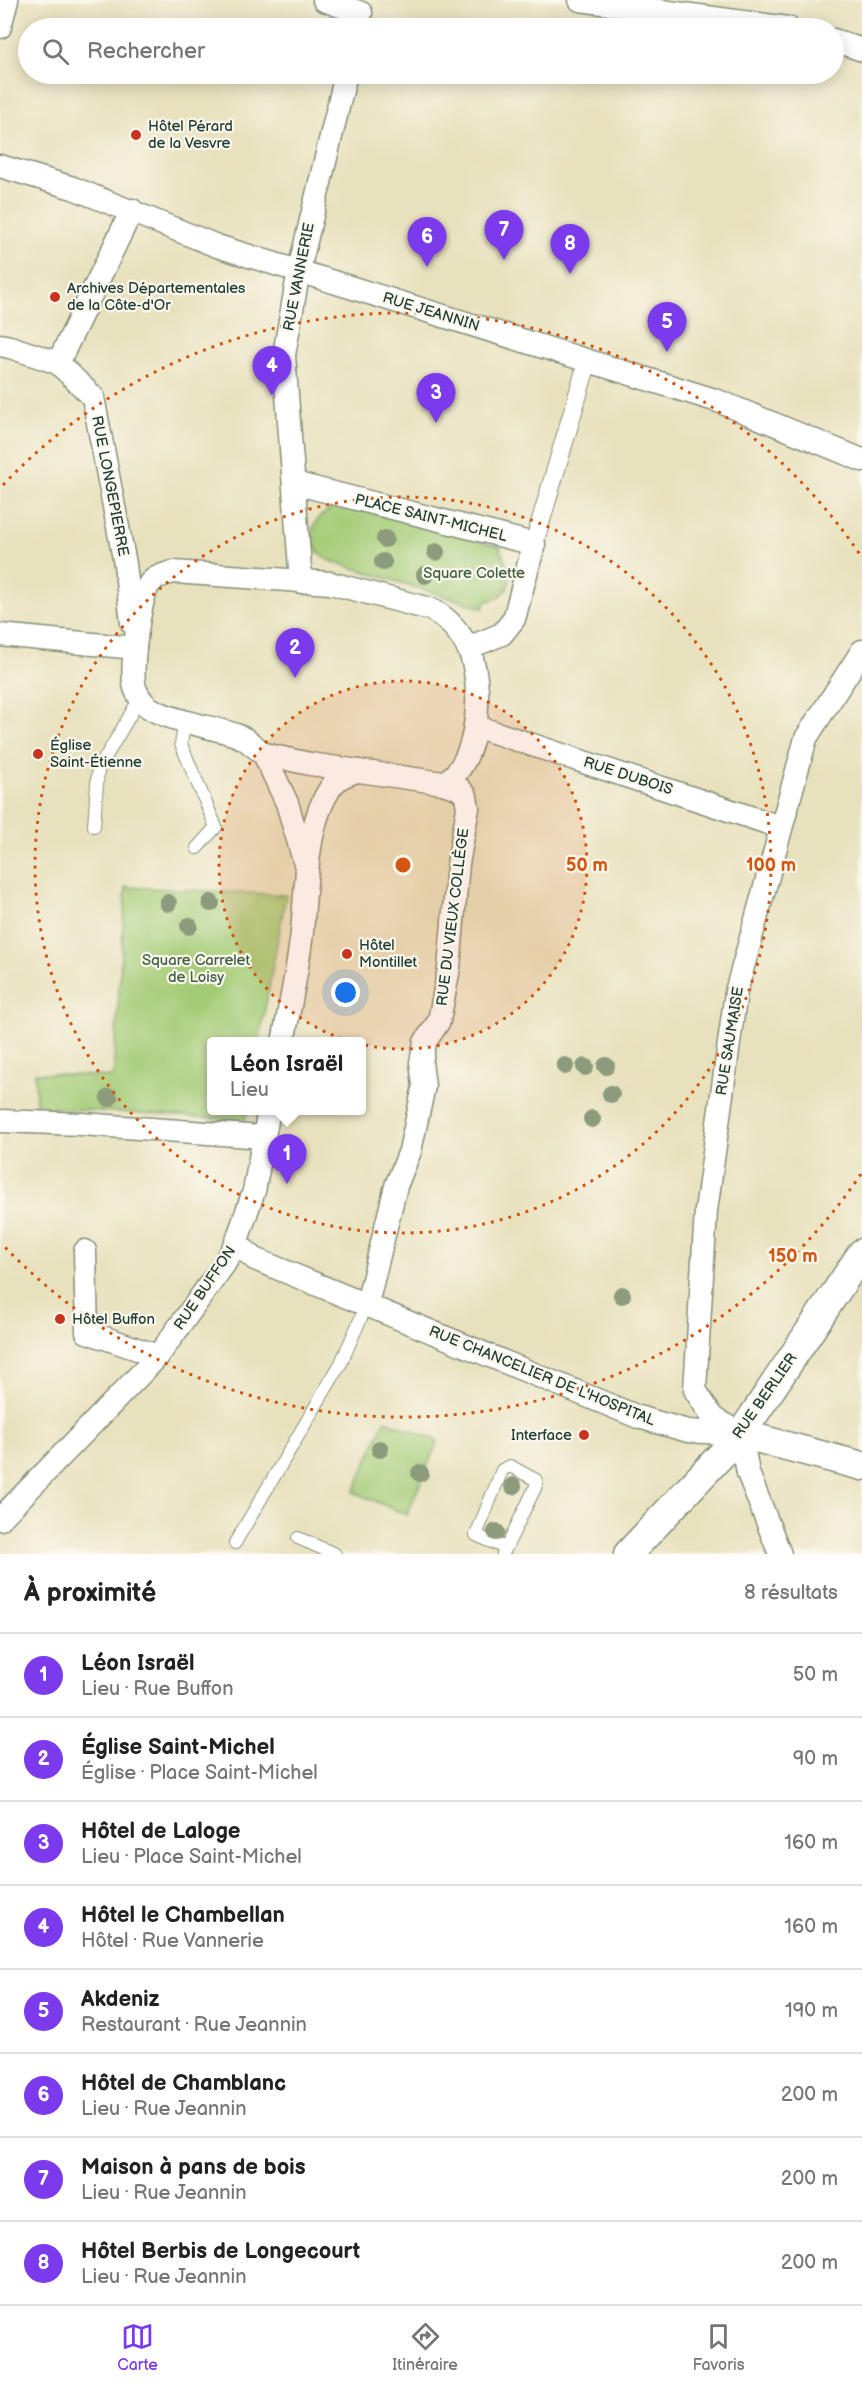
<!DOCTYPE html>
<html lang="fr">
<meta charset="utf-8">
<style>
body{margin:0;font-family:"Balsamiq Sans",sans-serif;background:#f6f6f6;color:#222}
.you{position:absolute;left:346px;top:993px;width:21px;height:21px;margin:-15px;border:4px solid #fff;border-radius:50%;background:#1a73e8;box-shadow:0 0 0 9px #1a73e833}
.badge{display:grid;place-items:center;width:39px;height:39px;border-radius:50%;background:#7c3aed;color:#fff;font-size:20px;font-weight:700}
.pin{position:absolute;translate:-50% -50px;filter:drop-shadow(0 2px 3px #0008)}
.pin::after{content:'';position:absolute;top:32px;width:21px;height:18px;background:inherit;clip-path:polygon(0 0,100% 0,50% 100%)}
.popup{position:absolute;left:207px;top:1037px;width:159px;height:78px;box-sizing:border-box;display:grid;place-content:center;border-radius:6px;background:#fff;filter:drop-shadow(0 2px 4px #0005);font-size:20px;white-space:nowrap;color:#767676}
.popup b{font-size:22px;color:#222}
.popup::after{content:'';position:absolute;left:50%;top:100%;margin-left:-12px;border:12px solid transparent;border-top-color:#fff}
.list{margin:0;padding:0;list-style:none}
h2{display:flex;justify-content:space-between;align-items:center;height:78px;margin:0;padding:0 24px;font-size:26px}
h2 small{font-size:20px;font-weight:400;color:#767676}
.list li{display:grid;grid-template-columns:39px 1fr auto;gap:18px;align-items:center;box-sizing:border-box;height:84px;padding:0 24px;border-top:2px solid #e0e0e0}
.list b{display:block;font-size:22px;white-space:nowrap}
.list p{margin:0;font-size:20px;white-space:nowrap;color:#767676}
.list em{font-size:20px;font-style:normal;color:#767676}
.icon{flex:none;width:33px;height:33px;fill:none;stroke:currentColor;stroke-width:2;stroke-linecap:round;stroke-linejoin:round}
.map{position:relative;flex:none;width:862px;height:1554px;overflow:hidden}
.search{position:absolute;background:#fff;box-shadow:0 3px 15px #0003;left:18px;right:18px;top:18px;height:66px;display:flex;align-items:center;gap:15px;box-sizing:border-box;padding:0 21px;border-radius:33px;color:#767676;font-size:22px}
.sheet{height:750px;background:#fff}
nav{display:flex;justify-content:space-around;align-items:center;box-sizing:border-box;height:84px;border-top:2px solid #e0e0e0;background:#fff;font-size:16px;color:#767676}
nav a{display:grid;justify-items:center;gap:3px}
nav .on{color:#7c3aed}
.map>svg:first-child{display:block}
.green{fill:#a4cc77;stroke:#628456;stroke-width:1.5}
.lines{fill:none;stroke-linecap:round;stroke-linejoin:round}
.service-casing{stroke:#848f78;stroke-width:14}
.pedestrian-casing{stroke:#848f78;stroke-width:20}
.minor-casing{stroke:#848f78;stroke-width:25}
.tertiary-casing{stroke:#848f78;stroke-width:31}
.service{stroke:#fff;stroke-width:12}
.pedestrian{stroke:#fff;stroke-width:18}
.minor{stroke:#fff;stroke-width:22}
.tertiary{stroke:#fff;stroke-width:28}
.tree{fill:#8c9b7b}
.ring{fill:none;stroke:#d45610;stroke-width:3;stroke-dasharray:3 6}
.poi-dot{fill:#c8321e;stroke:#fbf7ec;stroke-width:2}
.labels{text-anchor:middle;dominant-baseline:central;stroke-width:4.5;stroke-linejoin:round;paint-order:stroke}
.poi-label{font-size:15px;fill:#1f3d34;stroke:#fbf7ec;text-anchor:start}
.street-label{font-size:15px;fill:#1f3d34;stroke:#fbf7ec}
.park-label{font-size:15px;fill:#406145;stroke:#fbf7ec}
.centre{fill:#d45610;stroke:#fbf7ec;stroke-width:3}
.ring-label{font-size:18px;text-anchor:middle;font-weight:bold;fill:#d45610;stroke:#fbf7ec;stroke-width:4.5;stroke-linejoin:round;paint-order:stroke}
</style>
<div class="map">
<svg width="862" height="1554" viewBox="0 0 862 1554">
<rect width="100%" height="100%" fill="#fbf7ec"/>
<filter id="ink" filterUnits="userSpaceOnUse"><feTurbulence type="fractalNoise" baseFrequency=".0167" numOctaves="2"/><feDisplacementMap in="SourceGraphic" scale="12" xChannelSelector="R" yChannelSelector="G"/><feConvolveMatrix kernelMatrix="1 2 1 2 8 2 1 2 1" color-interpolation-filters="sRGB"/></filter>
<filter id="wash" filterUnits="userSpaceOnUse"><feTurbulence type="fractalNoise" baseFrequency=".008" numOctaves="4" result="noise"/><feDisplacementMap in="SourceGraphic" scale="24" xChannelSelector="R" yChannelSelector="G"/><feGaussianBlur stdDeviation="1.35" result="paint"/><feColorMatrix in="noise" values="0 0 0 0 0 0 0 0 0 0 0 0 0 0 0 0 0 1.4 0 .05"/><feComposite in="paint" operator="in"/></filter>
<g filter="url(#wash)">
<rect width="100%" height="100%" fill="#e8e1bd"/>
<g class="green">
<path d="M337,503L501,547L500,551C513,573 516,594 486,602L483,608L328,560C313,551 306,532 319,518C324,512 333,510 337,503Z"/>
<polygon points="126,887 286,895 259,1041 212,1042 212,1110 247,1111 245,1120 36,1107 35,1073 113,1077"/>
<polygon points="385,1420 438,1441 407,1515 354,1492"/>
</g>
</g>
<g filter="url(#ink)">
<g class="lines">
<g class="service-casing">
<g id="service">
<polyline points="185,720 181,744 216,827 197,848"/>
<polyline points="94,826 98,770 140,698"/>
<polyline points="298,1538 335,1554"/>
<polyline points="235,1543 341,1363 367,1304"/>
<polyline points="503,1554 537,1484 536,1480 510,1466 502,1470 476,1535 505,1548"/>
</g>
</g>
<g class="pedestrian-casing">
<polyline id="pedestrian" points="534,544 588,360"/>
</g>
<g class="minor-casing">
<g id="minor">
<polyline points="324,0 361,13"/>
<polyline points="580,0 788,28"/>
<polyline points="0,27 7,0"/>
<polyline points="834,40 862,50"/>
<polyline points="0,166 73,188 217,246 718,401 862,460"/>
<polyline points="0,345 10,347 58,363 93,397 125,564 132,623"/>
<polyline points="58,363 132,210"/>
<polyline points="294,483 534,544 514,619 502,634 468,648"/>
<path d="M174,572L330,583L430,609C447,617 459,631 468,648C484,681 481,765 443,783L310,764L264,754L245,739L236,735C214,727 159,719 145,704C141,700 137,693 135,688C130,671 139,597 150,583C156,576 165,574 174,572Z"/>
<polyline points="301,582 284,355 299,270 346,74"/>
<polyline points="0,635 135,648"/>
<polyline points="475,726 780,827"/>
<polyline points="264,754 287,803 306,867"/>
<path d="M283,1042C290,1005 298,969 302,932C306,890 306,828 328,792C335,779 344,775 357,771"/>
<polyline points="0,1121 82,1124 264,1137"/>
<polyline points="236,1243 255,1259 638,1417 688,1431 736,1434"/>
<polyline points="85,1251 87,1332 158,1356"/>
<polyline points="367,1304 396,1186 410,1151 424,1086 421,1062 425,1042 439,1021 449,968 458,864 468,808 466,796 460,789 443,783"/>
<polyline points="741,1434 713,1418 695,1390 706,1211 736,992 806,738 862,651"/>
<polyline points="741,1434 748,1473 780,1554"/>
<polyline points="0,1519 158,1356 225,1263 236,1243 254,1191 269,1110"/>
</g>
</g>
<g class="tertiary-casing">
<g id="tertiary">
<polyline points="741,1434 862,1466"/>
<polyline points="628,1554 741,1434 862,1253"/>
</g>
</g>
<use href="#service" class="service"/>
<use href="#pedestrian" class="pedestrian"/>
<use href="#minor" class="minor"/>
<use href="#tertiary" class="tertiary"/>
</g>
<g class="tree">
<circle cx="385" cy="539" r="9"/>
<circle cx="436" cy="552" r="9"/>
<circle cx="383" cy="562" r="9"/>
<circle cx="425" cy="575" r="9"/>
<circle cx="168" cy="903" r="9"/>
<circle cx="211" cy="903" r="9"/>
<circle cx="189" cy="926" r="9"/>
<circle cx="565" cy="1066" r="9"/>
<circle cx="606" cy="1066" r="9"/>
<circle cx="585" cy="1067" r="9"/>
<circle cx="611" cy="1094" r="9"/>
<circle cx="109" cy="1098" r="9"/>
<circle cx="592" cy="1119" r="9"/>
<circle cx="622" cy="1295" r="9"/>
<circle cx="380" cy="1449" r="9"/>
<circle cx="420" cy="1473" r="9"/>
<circle cx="513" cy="1486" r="9"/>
<circle cx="496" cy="1532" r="9"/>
</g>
</g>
<circle cx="403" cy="865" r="184" fill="#d45610" fill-opacity=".12"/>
<g class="ring">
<circle cx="403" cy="865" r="184"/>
<circle cx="403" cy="865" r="368"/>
<path d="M861 1174A552 552 0 0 1 3 1245M3 485A552 552 0 0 1 861 556"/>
</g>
<g class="poi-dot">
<circle cx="136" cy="135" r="6"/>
<circle cx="55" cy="297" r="6"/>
<circle cx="38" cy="754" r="6"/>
<circle cx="347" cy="954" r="6"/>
<circle cx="60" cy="1319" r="6"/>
<circle cx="584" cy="1435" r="6"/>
</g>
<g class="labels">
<g class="poi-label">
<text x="148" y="126">Hôtel Pérard<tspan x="148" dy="17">de la Vesvre</tspan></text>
<text x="67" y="288">Archives Départementales<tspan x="67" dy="17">de la Côte-d'Or</tspan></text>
<text x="50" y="745">Église<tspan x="50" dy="17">Saint-Étienne</tspan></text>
<text x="359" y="945">Hôtel<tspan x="359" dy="17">Montillet</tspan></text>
<text x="72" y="1319">Hôtel Buffon</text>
<text x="572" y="1435" text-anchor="end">Interface</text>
</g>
<g class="street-label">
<text transform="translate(299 277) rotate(-79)">RUE VANNERIE</text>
<text transform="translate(431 312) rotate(17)">RUE JEANNIN</text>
<text transform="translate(110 486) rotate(79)">RUE LONGEPIERRE</text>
<text transform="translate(431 518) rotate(14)">PLACE SAINT-MICHEL</text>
<text transform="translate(628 776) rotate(18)">RUE DUBOIS</text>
<text transform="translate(453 917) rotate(-83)">RUE DU VIEUX COLLÈGE</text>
<text transform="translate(730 1041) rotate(-81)">RUE SAUMAISE</text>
<text transform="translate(205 1288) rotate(-56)">RUE BUFFON</text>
<text transform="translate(542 1376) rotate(22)">RUE CHANCELIER DE L'HOSPITAL</text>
<text transform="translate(765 1396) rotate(-55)">RUE BERLIER</text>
</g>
<g class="park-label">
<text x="474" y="573">Square Colette</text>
<text x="196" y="960">Square Carrelet<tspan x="196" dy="17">de Loisy</tspan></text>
</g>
</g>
<circle cx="403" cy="865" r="9" class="centre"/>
<g class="ring-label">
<text x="587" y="871">50 m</text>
<text x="771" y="871">100 m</text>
<text x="793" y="1262">150 m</text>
</g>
</svg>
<div class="you"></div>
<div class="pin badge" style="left:287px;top:1184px">1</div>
<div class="popup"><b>Léon Israël</b>Lieu</div>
<div class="pin badge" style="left:295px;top:678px">2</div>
<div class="pin badge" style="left:436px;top:423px">3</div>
<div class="pin badge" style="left:272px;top:396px">4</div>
<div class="pin badge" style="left:667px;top:352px">5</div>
<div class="pin badge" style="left:427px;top:267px">6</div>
<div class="pin badge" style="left:504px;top:260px">7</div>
<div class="pin badge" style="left:570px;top:274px">8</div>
<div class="search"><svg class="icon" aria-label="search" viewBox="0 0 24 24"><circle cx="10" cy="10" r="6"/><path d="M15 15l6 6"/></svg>Rechercher</div>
</div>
<section class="sheet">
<h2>À proximité<small>8 résultats</small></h2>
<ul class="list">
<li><span class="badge">1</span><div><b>Léon Israël</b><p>Lieu · Rue Buffon</p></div><em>50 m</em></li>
<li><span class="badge">2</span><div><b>Église Saint-Michel</b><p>Église · Place Saint-Michel</p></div><em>90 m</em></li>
<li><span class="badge">3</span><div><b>Hôtel de Laloge</b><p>Lieu · Place Saint-Michel</p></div><em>160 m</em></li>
<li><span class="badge">4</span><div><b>Hôtel le Chambellan</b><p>Hôtel · Rue Vannerie</p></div><em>160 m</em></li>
<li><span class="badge">5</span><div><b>Akdeniz</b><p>Restaurant · Rue Jeannin</p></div><em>190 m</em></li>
<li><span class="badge">6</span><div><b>Hôtel de Chamblanc</b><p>Lieu · Rue Jeannin</p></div><em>200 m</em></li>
<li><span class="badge">7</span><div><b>Maison à pans de bois</b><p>Lieu · Rue Jeannin</p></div><em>200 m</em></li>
<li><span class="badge">8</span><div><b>Hôtel Berbis de Longecourt</b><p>Lieu · Rue Jeannin</p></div><em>200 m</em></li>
</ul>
</section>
<nav>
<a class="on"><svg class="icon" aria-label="map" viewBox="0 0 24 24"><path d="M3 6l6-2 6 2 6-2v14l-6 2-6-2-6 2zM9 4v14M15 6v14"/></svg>Carte</a>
<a><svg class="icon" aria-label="directions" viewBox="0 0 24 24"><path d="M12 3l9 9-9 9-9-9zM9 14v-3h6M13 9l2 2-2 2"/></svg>Itinéraire</a>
<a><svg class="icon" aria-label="saved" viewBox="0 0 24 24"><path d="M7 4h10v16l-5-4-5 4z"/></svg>Favoris</a>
</nav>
